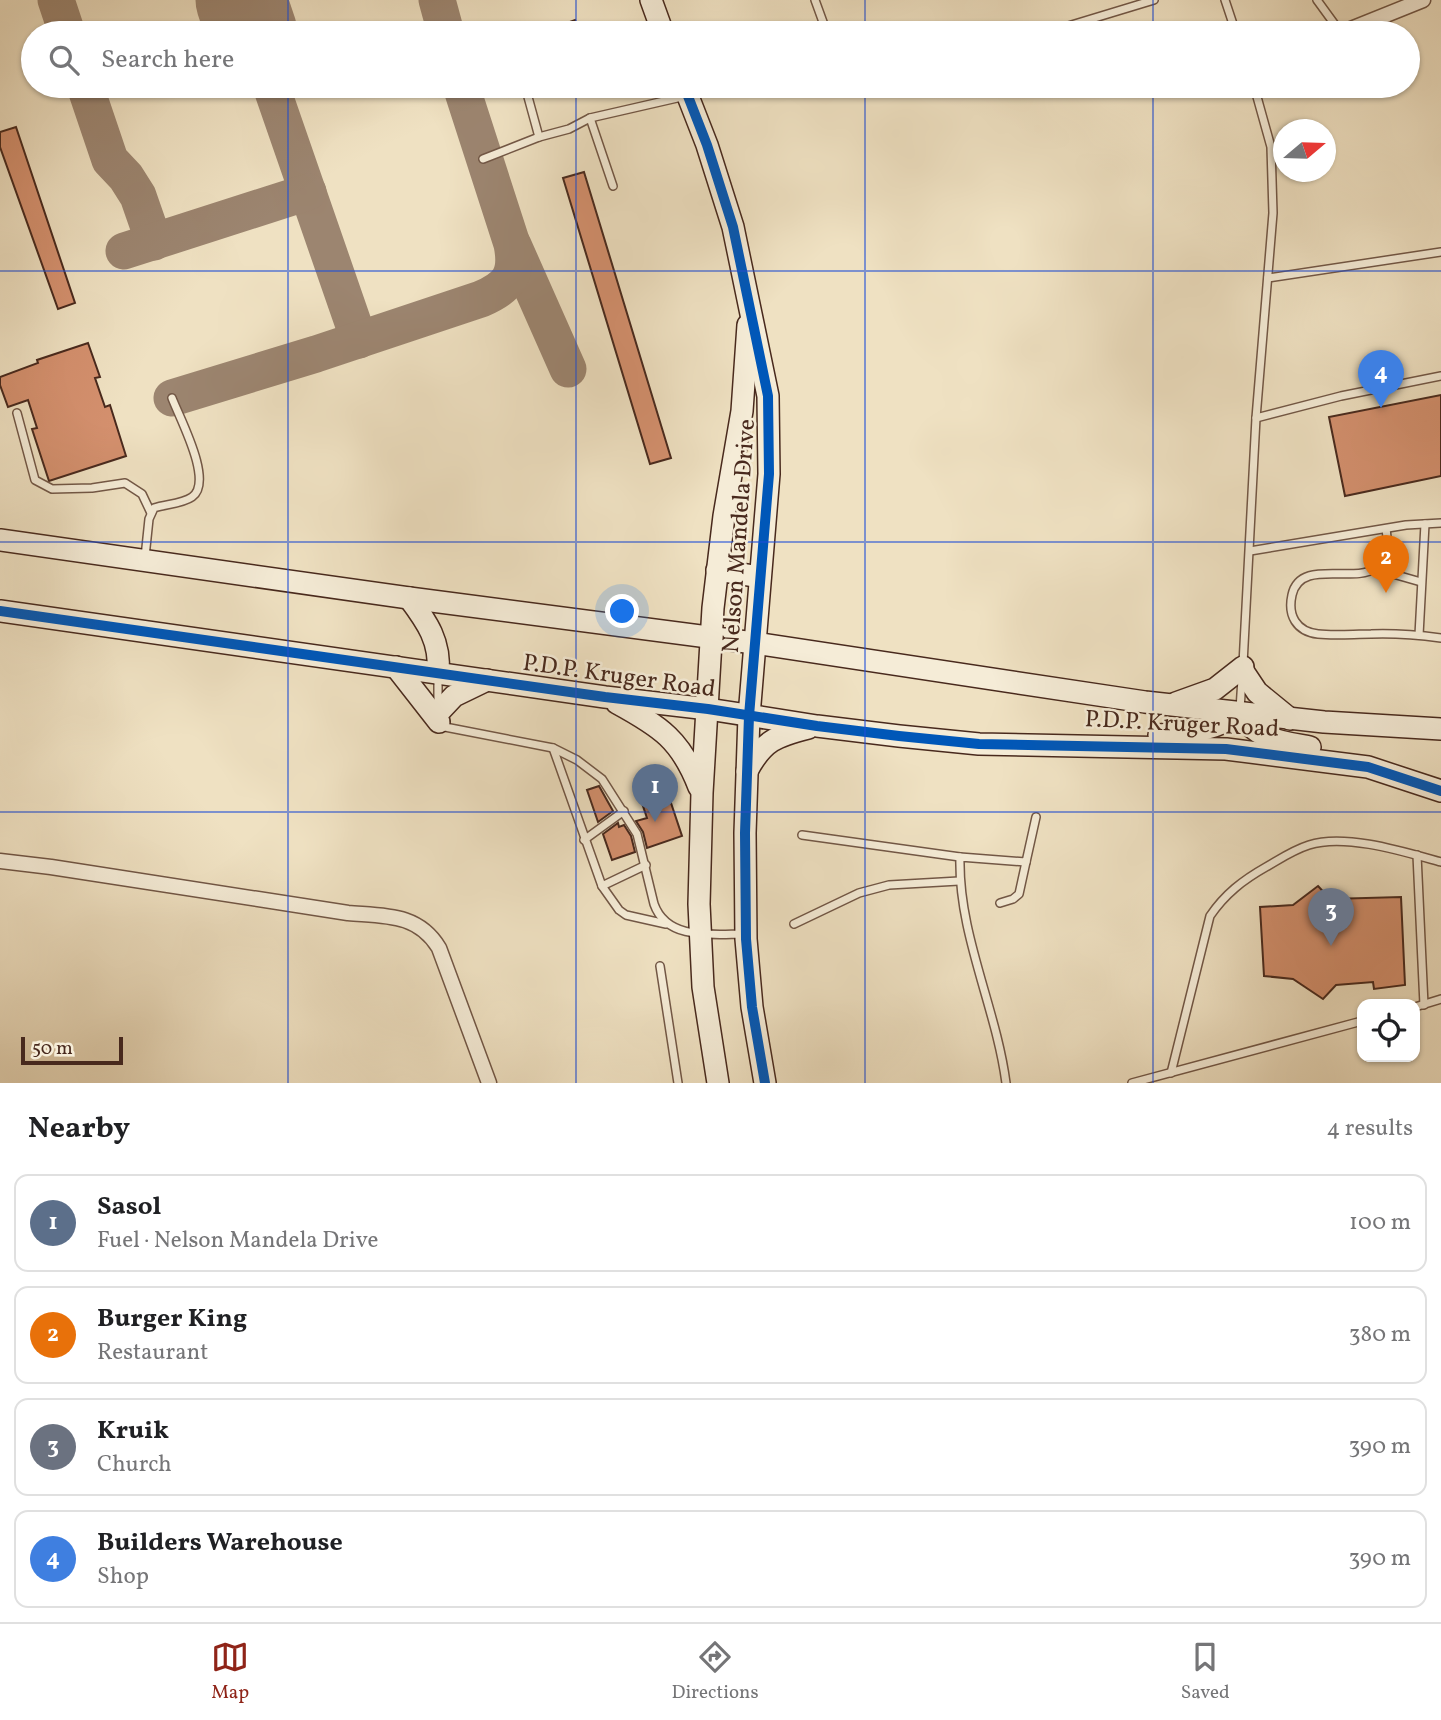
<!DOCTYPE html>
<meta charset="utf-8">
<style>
body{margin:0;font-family:Vollkorn,serif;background:#f6f6f6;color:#202124}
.controls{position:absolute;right:21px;bottom:21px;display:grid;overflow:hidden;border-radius:14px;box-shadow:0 2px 5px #0004}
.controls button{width:63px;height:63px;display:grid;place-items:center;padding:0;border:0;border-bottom:2px solid #e0e0e0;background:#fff;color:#202124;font:35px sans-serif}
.compass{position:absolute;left:1273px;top:119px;width:63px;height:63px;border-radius:50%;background:#fff;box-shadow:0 2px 5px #0004;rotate:71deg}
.scale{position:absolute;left:21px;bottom:18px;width:102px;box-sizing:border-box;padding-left:7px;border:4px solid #48291d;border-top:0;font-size:19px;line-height:24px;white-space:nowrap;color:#48291d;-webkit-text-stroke:5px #f5ecd7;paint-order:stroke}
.you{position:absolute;left:623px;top:612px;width:24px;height:24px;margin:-18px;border:5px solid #fff;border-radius:50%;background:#1a73e8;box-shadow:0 0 0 10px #1a73e833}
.badge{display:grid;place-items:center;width:46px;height:46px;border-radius:50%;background:#8f2418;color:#fff;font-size:23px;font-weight:700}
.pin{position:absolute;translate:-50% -58px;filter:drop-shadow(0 2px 4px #0008)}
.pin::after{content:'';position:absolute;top:37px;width:24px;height:21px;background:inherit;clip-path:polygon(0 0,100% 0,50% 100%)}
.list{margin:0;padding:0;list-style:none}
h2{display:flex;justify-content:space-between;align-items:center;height:91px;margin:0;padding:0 28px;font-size:30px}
h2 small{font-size:23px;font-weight:400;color:#757577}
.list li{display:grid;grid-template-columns:46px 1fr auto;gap:21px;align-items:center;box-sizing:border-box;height:98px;margin:0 14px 14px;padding:0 14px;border:2px solid #e0e0e0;border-radius:14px}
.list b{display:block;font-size:26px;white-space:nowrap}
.list p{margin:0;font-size:23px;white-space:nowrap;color:#757577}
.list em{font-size:23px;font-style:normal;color:#757577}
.icon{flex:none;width:38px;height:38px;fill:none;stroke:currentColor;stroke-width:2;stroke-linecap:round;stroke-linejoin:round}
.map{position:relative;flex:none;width:1441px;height:1083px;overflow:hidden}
.search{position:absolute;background:#fff;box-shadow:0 2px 5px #0004;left:21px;right:21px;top:21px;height:77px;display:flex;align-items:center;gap:18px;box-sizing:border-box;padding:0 24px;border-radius:38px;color:#757577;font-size:26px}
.sheet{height:539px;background:#fff}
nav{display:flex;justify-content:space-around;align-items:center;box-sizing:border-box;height:98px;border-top:2px solid #e0e0e0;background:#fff;font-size:19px;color:#757577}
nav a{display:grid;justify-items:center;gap:4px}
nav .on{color:#8f2418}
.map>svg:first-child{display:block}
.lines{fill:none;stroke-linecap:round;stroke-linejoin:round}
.taxiway{stroke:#9c8570;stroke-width:37}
.runway{stroke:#9c8570;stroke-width:91}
.building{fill:#d4906e;stroke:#48291d;stroke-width:2}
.lane-casing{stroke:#725746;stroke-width:10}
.street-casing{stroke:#725746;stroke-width:17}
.secondary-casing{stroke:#48291d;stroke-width:24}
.lane{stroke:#f5ecd7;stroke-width:7}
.street{stroke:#f5ecd7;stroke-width:14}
.secondary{stroke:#f5ecd7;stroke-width:21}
.cycleway-casing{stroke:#f5ecd7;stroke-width:15}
.cycleway{stroke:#0057b8;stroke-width:10}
.grid{fill:none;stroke:#1d4ed8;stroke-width:2;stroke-opacity:0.55}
.labels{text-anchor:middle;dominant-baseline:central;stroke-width:5;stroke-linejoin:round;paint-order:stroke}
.street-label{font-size:24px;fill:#48291d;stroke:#f5ecd7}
</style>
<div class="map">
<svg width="1441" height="1083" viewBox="0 0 1441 1083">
<rect width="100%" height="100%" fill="#efe1c2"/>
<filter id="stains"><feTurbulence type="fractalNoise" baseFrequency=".00286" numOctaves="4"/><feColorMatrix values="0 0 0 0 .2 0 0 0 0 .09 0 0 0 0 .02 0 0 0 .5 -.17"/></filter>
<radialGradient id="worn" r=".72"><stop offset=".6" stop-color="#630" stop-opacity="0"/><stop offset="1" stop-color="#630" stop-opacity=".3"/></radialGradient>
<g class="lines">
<g class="taxiway">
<polyline points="56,0 67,33"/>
<polyline points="437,0 446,33"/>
<polyline points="244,10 270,0"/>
<polyline points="85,86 110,160 126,177 138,196 154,242"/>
<polyline points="271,86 359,340"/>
<polyline points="513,245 568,369"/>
<polyline points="124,251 308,192"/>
<path d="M172,398L316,354L481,299C509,287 518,275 512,244L461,86"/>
</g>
<polyline class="runway" points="241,0 252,33"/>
</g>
<g class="building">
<polygon points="575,20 580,33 543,33 543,32"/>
<polygon points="16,127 75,303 58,309 0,147 0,132"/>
<polygon points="584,172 671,458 650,464 563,178"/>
<polygon points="88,343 100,377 95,378 105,407 110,405 126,456 49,481 32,429 37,428 28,400 8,407 0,385 0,377 38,363 37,360"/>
<polygon points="1441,395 1441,476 1345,496 1329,417"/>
<polygon points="599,786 613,811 598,822 587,790"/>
<polygon points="667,791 682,836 647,848 643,832 636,821 647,818 641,800"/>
<polygon points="618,823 619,827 624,825 631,836 635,852 612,860 603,834"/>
<polygon points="1318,886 1330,899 1401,897 1405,985 1374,989 1373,982 1336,985 1323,999 1293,979 1264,976 1260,907 1293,905"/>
</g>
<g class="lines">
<g class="lane-casing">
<g id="lane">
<polyline points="815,0 827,33"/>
<polyline points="1225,0 1236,33"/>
<polyline points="1317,0 1341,33"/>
<polyline points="509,27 511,33"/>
<polyline points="1045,33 1154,0"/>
<polyline points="525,86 539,137"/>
<polyline points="590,118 613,186"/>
<polyline points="483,159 539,137 569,129 590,118 686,96"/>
<polyline points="1268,278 1441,252"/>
<polyline points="17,413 35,480 52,489 92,488 125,483 142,494 151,513"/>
<polyline points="1256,418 1341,396 1441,376"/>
<path d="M1386,529C1388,543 1390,558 1376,568C1353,584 1300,558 1292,595C1290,604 1290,613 1295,621C1300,629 1309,633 1318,634C1335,636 1354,634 1371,634C1395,633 1418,635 1441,638"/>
<polyline points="1250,551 1406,525 1441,523"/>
<path d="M145,557L149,519L154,508C166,504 182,504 192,497C214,482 180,419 172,398"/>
<polyline points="1379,566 1393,574 1421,582"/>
<polyline points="1419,635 1425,524"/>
<polyline points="1243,664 1256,418 1273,213 1271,147 1254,86"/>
<polyline points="438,706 438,676"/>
<polyline points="1240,709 1242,679"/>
<path d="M441,724L445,727L553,748L577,760L602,779L637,834L654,904C667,941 713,934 745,934"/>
<polyline points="553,748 602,886 619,910 626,915 666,924"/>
<polyline points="802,835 960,857"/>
<polyline points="584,840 624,811"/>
<polyline points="1417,855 1424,1005"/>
<polyline points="602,886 646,865"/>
<polyline points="1000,903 1013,899 1019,894 1026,862"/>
<polyline points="794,924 859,893 889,885 959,881"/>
<polyline points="660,966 678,1083"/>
<polyline points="1415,1007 1441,999"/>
<path d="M1171,1073L1210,916C1225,894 1243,880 1266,867C1280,859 1293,850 1309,845C1345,833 1405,852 1441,862"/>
<path d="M1006,1083C996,1007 958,934 960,857L1026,862L1036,817"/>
<polyline points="1132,1083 1362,1021"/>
</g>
</g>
<g class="street-casing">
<g id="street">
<polyline points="1341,33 1423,0"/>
<path d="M0,861L51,867L348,913C384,916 418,913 439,948L489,1083"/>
</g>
</g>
<g class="secondary-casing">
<g id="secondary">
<polyline points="651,0 663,33"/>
<polyline points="684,86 707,145 733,227 768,396 769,474 749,716 745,833 746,939 752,1007 765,1083"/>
<polyline points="0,540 409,598 754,643 1145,702 1324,722 1441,729"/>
<polyline points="717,570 760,577"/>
<path d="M409,598C427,622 441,642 438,673"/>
<polyline points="0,611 605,697 708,709 817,726 899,736 979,744 1226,749 1368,767 1441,791"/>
<polyline points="396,667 439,722"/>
<polyline points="1243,671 1257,692 1290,719"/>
<path d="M617,703C661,727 681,740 699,787"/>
<polyline points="1176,703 1215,689 1243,667"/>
<polyline points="438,713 454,696 487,680"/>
<path d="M1159,735C1188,732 1215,731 1240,713C1256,740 1282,742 1310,747"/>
<path d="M747,771C763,741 776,736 808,728"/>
<polyline points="718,1083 703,987 699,904 702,793 713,608 724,516 742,411 748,325"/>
</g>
</g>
<use href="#lane" class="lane"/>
<use href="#street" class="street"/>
<use href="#secondary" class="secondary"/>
<g class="cycleway-casing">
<g id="cycleway">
<polyline points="684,86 707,145 733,227 768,396 769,474 749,716 745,833 746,939 752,1007 765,1083"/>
<polyline points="0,611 605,697 708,709 817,726 899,736 979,744 1226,749 1368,767 1441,791"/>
</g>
</g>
<use href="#cycleway" class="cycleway"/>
</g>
<path class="grid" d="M288,0V33M576,0V33M865,0V33M1153,0V33M288,86V1083M576,86V1083M865,86V1083M1153,86V1083M0,271H1441M0,542H1441M0,812H1441"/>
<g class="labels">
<g class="street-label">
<text transform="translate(740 536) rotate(-86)">Nelson Mandela Drive</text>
<text transform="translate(619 677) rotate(8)">P.D.P. Kruger Road</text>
<text transform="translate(1182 725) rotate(3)">P.D.P. Kruger Road</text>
</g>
</g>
<rect width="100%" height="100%" filter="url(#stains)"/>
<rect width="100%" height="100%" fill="url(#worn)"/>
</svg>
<div class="controls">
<button><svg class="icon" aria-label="locate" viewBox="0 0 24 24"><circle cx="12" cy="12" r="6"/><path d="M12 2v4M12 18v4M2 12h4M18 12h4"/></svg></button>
</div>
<svg class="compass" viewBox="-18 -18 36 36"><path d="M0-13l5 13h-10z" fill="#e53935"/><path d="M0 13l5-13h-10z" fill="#757577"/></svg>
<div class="scale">50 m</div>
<div class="you"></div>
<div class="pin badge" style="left:655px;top:822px;background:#5c6f8a">1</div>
<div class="pin badge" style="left:1386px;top:593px;background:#e8710a">2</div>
<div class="pin badge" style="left:1331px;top:946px;background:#6b7280">3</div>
<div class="pin badge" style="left:1381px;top:408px;background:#3f7fe0">4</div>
<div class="search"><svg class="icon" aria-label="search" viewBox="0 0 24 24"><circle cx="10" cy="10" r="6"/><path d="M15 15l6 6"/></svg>Search here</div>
</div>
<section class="sheet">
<h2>Nearby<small>4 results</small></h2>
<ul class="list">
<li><span class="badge" style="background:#5c6f8a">1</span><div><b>Sasol</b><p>Fuel · Nelson Mandela Drive</p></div><em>100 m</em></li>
<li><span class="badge" style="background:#e8710a">2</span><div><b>Burger King</b><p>Restaurant</p></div><em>380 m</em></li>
<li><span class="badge" style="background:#6b7280">3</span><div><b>Kruik</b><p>Church</p></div><em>390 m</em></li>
<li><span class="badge" style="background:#3f7fe0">4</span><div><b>Builders Warehouse</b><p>Shop</p></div><em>390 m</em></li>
</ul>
</section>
<nav>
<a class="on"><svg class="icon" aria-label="map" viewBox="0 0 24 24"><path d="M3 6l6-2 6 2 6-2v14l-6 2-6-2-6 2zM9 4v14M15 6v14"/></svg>Map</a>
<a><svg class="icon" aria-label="directions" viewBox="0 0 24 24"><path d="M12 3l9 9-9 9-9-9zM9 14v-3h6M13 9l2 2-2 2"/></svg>Directions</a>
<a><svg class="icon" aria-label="saved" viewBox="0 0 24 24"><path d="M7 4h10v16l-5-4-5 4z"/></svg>Saved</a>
</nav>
